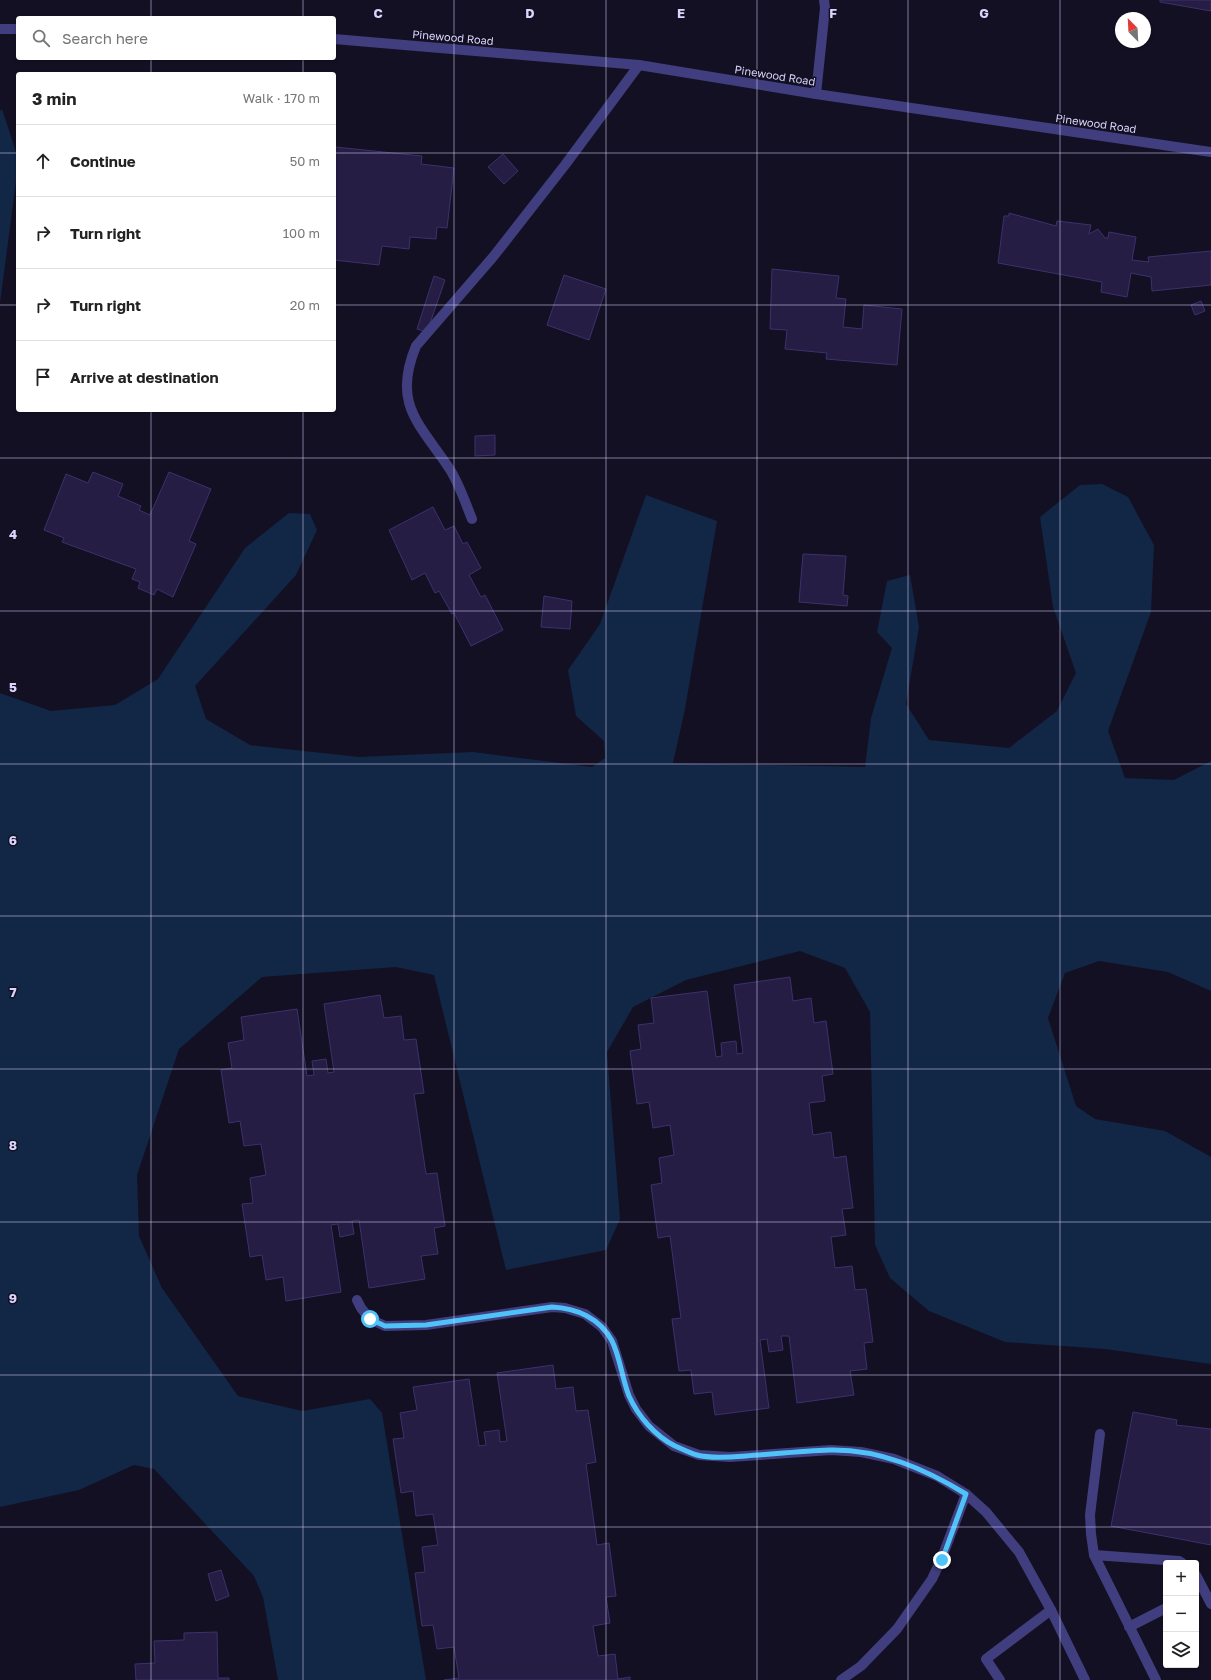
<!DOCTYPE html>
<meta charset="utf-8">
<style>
body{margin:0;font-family:"Golos Text",sans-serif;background:#f2f2f2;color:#222}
.controls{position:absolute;right:12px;bottom:12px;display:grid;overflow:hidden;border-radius:4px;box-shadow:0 1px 3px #0004}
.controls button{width:36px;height:36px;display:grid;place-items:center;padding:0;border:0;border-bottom:1px solid #e0e0e0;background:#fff;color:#222;font:20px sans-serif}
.compass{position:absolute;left:1115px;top:12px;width:36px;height:36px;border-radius:50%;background:#fff;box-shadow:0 1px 3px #0004;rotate:336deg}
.stop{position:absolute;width:12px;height:12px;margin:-9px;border:3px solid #4fc3f7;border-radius:50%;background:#fff}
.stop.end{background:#4fc3f7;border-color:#fff;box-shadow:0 1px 4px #0008}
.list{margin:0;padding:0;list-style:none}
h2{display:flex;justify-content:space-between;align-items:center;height:52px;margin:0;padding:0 16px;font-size:17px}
h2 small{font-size:13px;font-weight:400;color:#767676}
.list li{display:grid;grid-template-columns:26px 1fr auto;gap:12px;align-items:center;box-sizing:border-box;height:72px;padding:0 16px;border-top:1px solid #e0e0e0}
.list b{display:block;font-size:15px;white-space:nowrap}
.list em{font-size:13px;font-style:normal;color:#767676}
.icon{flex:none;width:22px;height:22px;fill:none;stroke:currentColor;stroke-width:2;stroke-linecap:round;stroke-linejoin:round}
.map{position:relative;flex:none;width:1211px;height:1680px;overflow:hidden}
.search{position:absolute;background:#fff;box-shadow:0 1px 3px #0004;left:16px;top:16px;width:320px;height:44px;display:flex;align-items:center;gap:10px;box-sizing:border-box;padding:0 14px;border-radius:4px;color:#767676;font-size:15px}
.panel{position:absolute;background:#fff;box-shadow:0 1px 3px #0004;left:16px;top:72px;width:320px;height:340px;border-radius:4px}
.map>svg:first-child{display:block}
.water{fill:#122646}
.building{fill:#251d43;stroke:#3d316d}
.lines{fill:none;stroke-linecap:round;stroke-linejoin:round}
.service{stroke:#403e7f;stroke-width:10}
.minor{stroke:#403e7f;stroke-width:10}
.tertiary{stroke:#403e7f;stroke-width:10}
.route{stroke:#4fc3f7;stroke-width:5}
.grid{fill:none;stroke:#d9d5fc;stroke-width:1;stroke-opacity:0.55}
.labels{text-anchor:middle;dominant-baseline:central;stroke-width:3;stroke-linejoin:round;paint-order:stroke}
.street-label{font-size:11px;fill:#d9d5fc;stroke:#131023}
.grid-label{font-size:13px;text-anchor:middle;font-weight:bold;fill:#d9d5fc;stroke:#131023;stroke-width:3;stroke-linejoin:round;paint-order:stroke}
</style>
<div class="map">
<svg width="1211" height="1680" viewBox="0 0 1211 1680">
<rect width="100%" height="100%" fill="#131023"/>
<g class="water">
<polygon points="2,109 18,158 18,166 0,303 0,111"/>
<polygon points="1102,484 1128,497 1154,545 1151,612 1108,731 1125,778 1174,780 1211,761 1211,991 1168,972 1099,961 1065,973 1048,1018 1076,1106 1095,1119 1165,1131 1211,1157 1211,1364 1105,1349 1005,1342 929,1311 890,1278 875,1245 870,1012 845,968 800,951 686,980 633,1007 607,1052 620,1219 606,1250 506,1270 434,975 396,967 262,977 179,1049 137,1175 139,1236 162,1288 238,1396 302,1411 370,1399 382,1413 426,1680 278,1680 263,1597 254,1576 154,1469 134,1465 79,1490 0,1507 0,693 51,711 115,705 158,679 245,548 289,513 310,514 317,530 296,575 195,686 206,719 250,745 359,757 473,752 592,767 605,758 604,741 576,716 568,670 600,624 646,495 717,521 685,709 673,763 865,767 871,718 892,648 877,632 887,581 910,575 919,627 906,704 929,740 1009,748 1057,711 1076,673 1053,607 1040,517 1080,485"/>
</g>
<g class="building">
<polygon points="1160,0 1211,0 1211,11 1160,2"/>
<polygon points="335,147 422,156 421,164 454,168 447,228 437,227 436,239 410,237 409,249 382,246 379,265 334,260 334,160"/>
<polygon points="503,154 518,171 504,184 488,167"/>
<polygon points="1009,213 1056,226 1057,221 1091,225 1089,234 1098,229 1105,238 1108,238 1109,232 1136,237 1132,260 1149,262 1148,257 1211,251 1211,285 1152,291 1151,277 1131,273 1127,297 1101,292 1102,282 998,263 1004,216 1009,216"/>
<polygon points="772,269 839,276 836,298 846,299 843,327 862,329 864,305 902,309 897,365 826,359 827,353 785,349 787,330 770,329"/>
<polygon points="564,275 606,289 589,340 547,325"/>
<polygon points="434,276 445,280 427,332 417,329"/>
<polygon points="1201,301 1205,311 1195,315 1191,305"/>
<polygon points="495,435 495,455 475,456 475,436"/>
<polygon points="93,472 123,484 118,496 141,506 139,510 150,515 169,472 211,489 189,541 196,544 173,597 157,589 154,595 138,588 140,582 132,579 136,569 62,542 64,538 44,530 66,474 88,483"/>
<polygon points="433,507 445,530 454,526 463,544 467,542 481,568 469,575 481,597 485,595 503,630 471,646 454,613 452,614 439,591 435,593 425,573 412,580 389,530"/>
<polygon points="803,554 846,556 843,595 848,596 847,606 799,602"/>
<polygon points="544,596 572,601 570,629 541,627"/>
<polygon points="790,977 793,1001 811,998 814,1023 826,1021 833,1074 822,1076 825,1101 809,1103 813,1135 831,1132 834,1158 846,1156 853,1208 842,1209 846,1235 831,1237 835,1268 852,1266 855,1290 866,1289 873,1342 864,1343 867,1369 850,1371 854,1395 797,1403 789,1336 781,1336 783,1350 769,1352 767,1339 760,1340 769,1408 715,1415 712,1392 694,1394 691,1370 679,1371 672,1319 681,1318 670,1236 658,1238 651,1185 662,1183 659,1158 674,1155 670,1125 653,1128 649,1102 637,1104 630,1051 641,1049 638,1025 654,1023 651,998 707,991 716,1057 722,1056 721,1043 736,1041 737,1054 743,1053 734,985"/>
<polygon points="380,995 384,1018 401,1016 404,1040 416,1039 424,1093 414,1094 426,1174 437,1173 445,1226 434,1228 438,1254 421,1256 425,1279 369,1288 359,1220 352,1221 354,1234 340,1237 338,1224 331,1225 341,1292 286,1301 283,1277 266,1280 262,1255 250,1257 242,1204 253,1203 250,1178 266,1175 261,1144 244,1146 240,1121 229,1123 221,1070 232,1068 228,1043 244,1040 241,1017 297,1009 307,1076 314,1075 312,1061 326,1059 328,1073 334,1072 324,1004"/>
<polygon points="553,1365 556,1389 573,1387 576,1411 588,1410 596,1462 586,1464 597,1545 609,1543 616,1596 606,1597 610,1623 593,1626 598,1656 615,1654 618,1679 630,1677 630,1680 444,1680 459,1678 454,1647 437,1649 433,1625 422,1626 415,1573 425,1572 422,1547 438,1545 433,1514 416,1516 413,1491 401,1493 393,1439 404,1438 400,1413 417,1410 413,1387 469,1379 479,1446 486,1445 484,1432 499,1430 500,1442 507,1441 497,1373"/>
<polygon points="1133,1412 1177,1420 1176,1425 1211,1429 1211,1545 1111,1526"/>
<polygon points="221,1570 229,1596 216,1601 208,1574"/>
<polygon points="217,1632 218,1678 229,1678 229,1680 136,1680 135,1664 155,1663 154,1641 184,1640 184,1633"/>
</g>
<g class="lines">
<g class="service">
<path d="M472,519C465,502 459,483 449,468C419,423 392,404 416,346L493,257L565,165L639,65"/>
<polyline points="357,1300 361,1308 370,1319 385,1326 426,1325 552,1307 565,1308 585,1314 602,1327 612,1341 629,1395 636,1409 649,1426 674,1446 699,1455 730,1457 831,1450 861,1452 894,1459 937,1476 966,1494 986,1512 1019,1552 1051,1610 1085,1680"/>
<polyline points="1094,1555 1091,1534 1090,1515 1100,1434"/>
<polyline points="1196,1575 1211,1604"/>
<polyline points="1129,1627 1166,1608"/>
<polyline points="841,1680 861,1666 897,1629 932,1579 941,1560 966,1494"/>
<polyline points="1000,1680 986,1659 1051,1610"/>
<polyline points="1156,1680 1094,1555 1179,1561 1182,1563"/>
</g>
<polyline class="minor" points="816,94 825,8 824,0"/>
<g class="tertiary">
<polyline points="0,29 18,29"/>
<polyline points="334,39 639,65 816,94 1211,152"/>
</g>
</g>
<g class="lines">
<path class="route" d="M370,1319L385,1326L426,1325L552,1307C576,1308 600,1318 612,1341C620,1357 622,1378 629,1396C638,1416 655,1436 675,1446C682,1449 690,1453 697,1455C711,1459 732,1457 746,1456C774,1454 802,1451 830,1450C880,1449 925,1469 966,1494L942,1560"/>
</g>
<path class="grid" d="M151,0V18M303,0V18M454,0V1680M606,0V1680M757,0V1680M908,0V1680M1060,0V1680M151,58V74M303,58V74M0,153H18M334,153H1211M0,305H18M334,305H1211M151,410V1680M303,410V1680M0,458H1211M0,611H1211M0,764H1211M0,916H1211M0,1069H1211M0,1222H1211M0,1375H1211M0,1527H1211"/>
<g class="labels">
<g class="street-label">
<text transform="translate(453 37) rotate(5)">Pinewood Road</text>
<text transform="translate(775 75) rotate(9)">Pinewood Road</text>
<text transform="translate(1096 123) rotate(8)">Pinewood Road</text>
</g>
</g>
<g class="grid-label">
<text x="378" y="18">C</text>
<text x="530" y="18">D</text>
<text x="681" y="18">E</text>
<text x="833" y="18">F</text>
<text x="984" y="18">G</text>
<text x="13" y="539">4</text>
<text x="13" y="692">5</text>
<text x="13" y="845">6</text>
<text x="13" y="997">7</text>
<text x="13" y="1150">8</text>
<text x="13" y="1303">9</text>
</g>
</svg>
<div class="controls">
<button>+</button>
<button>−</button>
<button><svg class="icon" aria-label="layers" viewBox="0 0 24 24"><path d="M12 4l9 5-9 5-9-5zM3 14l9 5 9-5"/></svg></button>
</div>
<svg class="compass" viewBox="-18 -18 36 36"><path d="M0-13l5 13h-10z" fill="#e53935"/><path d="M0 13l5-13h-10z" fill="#767676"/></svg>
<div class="stop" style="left:370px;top:1319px"></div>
<div class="stop end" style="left:942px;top:1560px"></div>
<div class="search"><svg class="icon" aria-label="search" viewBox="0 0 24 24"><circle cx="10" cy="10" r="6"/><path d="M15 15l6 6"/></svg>Search here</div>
<section class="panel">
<h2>3 min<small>Walk · 170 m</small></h2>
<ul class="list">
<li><svg class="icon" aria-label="ahead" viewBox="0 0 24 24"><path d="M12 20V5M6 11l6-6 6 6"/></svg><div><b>Continue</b></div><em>50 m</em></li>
<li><svg class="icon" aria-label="right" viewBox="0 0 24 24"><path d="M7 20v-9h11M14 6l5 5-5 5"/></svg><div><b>Turn right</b></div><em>100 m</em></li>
<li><svg class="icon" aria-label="right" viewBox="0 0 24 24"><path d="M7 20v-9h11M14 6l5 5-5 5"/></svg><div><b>Turn right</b></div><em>20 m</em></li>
<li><svg class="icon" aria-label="arrive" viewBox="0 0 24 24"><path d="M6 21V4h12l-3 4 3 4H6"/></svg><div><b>Arrive at destination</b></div></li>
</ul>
</section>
</div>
